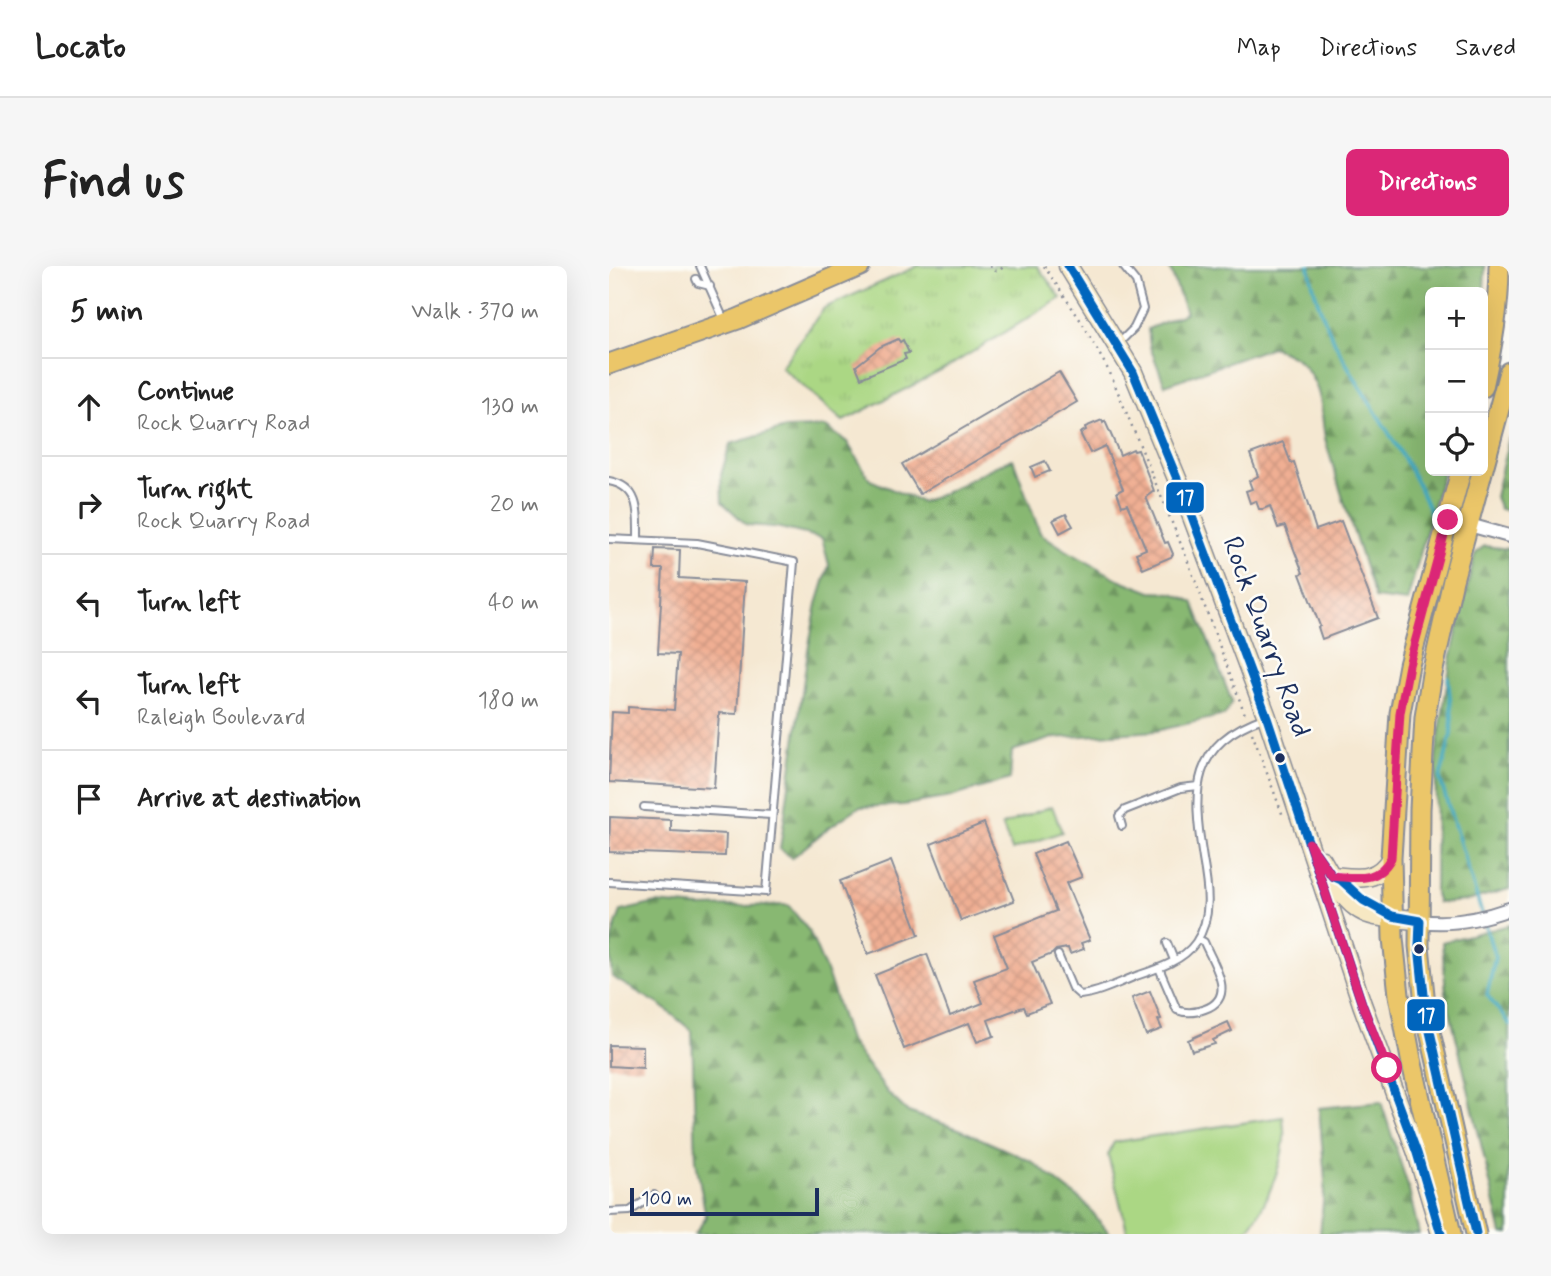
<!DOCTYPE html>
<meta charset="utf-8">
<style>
body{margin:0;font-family:Mynerve,sans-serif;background:#f6f6f6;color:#222}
.controls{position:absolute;right:21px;top:21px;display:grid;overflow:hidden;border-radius:10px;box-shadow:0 7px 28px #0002}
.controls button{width:63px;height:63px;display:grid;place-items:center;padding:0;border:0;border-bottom:2px solid #e0e0e0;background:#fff;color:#222;font:35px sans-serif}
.scale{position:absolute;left:21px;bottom:18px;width:189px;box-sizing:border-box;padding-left:7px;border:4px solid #1b2f5e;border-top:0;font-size:19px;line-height:24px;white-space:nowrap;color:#1b2f5e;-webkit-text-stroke:5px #fdfcf7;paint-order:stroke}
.stop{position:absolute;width:21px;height:21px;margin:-16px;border:5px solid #db2777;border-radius:50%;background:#fff}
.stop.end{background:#db2777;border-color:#fff;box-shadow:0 2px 7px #0008}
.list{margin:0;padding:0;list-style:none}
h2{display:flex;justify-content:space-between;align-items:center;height:91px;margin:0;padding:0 28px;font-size:30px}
h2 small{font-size:23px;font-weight:400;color:#767676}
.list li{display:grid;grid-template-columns:46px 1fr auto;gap:21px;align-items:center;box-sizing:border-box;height:98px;padding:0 28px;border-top:2px solid #e0e0e0}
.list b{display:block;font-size:26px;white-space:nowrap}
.list p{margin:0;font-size:23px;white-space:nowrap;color:#767676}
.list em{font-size:23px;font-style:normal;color:#767676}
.icon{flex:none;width:38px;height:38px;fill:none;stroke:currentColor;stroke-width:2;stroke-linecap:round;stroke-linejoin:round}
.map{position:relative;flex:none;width:900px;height:968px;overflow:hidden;border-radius:10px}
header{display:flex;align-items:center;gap:42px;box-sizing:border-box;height:98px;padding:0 35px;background:#fff;border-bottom:2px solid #e0e0e0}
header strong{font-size:33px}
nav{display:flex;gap:38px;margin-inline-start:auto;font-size:24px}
.intro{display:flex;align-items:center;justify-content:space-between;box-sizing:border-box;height:168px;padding:0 42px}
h1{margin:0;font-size:49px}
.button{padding:18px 32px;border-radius:10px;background:#db2777;color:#fff;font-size:24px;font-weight:700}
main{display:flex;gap:42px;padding:0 42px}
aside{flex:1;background:#fff;border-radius:10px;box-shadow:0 7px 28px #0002}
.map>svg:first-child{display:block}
.grass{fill:#abd784;stroke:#638371;stroke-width:2}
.forest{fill:url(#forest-firs);stroke:#527468;stroke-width:2}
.park{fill:url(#park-tufts);stroke:#638371;stroke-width:2}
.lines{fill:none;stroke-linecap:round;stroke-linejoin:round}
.stream{stroke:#41a9c1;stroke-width:3.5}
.building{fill:url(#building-cross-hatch)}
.lane-casing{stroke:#888c98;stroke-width:10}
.street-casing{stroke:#888c98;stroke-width:16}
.secondary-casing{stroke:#888c98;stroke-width:21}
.primary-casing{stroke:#888c98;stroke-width:23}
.path{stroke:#888c98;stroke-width:2.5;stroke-dasharray:2 5;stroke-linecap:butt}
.lane{stroke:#fff;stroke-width:6}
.street{stroke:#fff;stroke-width:12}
.secondary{stroke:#f7e8c3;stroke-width:18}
.primary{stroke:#ebc669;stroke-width:19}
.bus-1-casing{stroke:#fdfcf7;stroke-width:14}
.bus-1{stroke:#0065bd;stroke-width:9}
.route{stroke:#db2777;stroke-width:9}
.bus-dot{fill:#1b2f5e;stroke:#fdfcf7;stroke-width:2.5}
.labels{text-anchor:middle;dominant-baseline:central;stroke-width:5;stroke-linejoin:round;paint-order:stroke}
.street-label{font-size:28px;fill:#1b2f5e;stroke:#fdfcf7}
.line-badge{stroke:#fdfcf7;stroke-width:2.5}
.badge-label{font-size:19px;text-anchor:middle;font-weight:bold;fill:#fff}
</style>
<header>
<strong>Locato</strong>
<nav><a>Map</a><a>Directions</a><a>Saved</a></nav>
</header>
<div class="intro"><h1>Find us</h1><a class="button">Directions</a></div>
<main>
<aside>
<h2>5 min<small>Walk · 370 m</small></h2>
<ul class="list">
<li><svg class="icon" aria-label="ahead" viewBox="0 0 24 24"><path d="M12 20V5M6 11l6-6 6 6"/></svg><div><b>Continue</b><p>Rock Quarry Road</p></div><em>130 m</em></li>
<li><svg class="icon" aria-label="right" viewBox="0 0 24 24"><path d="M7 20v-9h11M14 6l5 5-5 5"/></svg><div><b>Turn right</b><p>Rock Quarry Road</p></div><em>20 m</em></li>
<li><svg class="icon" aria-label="left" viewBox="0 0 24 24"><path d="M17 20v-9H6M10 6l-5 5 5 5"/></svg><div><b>Turn left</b></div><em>40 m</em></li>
<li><svg class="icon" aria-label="left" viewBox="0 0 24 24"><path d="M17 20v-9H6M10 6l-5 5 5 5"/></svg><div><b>Turn left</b><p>Raleigh Boulevard</p></div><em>180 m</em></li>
<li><svg class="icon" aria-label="arrive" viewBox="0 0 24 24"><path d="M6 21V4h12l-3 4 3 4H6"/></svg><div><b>Arrive at destination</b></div></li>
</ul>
</aside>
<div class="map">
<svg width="900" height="968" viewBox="0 0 900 968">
<defs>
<pattern id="forest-firs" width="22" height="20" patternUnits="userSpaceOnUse" patternTransform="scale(1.75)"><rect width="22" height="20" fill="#88b872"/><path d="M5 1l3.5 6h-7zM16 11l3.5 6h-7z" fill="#6e9661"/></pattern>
<pattern id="park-tufts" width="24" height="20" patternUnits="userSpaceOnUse" patternTransform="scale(1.75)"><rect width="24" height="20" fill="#abd784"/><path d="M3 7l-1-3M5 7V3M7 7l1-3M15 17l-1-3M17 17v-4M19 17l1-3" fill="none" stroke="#93b974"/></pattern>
<pattern id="building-cross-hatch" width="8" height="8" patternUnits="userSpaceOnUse" patternTransform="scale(1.75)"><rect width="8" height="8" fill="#f0af93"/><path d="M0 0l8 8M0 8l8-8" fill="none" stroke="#cd9781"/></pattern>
</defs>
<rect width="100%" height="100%" fill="#fdfcf7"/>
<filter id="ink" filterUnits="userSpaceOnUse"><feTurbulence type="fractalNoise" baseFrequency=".0143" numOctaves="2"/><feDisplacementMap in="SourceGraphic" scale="14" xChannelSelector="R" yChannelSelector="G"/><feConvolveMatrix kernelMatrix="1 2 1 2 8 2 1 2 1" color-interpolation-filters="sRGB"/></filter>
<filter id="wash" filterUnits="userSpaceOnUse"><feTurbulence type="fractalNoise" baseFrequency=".00686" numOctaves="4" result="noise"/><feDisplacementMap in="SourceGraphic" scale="28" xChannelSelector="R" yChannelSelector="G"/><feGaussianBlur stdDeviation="1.57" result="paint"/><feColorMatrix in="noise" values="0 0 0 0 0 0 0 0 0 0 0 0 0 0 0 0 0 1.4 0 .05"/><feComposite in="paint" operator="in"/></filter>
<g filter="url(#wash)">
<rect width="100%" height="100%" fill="#f5e8d2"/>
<g class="grass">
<polygon points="443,540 453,566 403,584 393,559"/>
<path d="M674,851C674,858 676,866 675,873C673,900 654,950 634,968H519L499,889L505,876Z"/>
</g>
<g class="forest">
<path d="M560,0H876L874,51V26H821V205H834L798,336L766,332C749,280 732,229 717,176C712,157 715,136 706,118C695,94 686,90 663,81L556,119L541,81L539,63L577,47Z"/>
<path d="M217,161L238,176L261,214L312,236C345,226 372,204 404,193L431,267L455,283L509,313L542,326L564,327L584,336L623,436L616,449L547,465L444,472L403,485L401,513L342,531L294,539L250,541L218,563L183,592L171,583L199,384L208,338L220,299L213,272L167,261L138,259L113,236L112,209L121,178L177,162Z"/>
<polygon points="900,171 900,245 891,243 886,231"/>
<polygon points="875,280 900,283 900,623 857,635 829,637 826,628 827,490 842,393 853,343 866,288"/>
<path d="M47,637L91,641L179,639L200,665L220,712L240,774L279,827L299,846L350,863L422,895L476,937L501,968H86L97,951L87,895L83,765L53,740L3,711C0,681 1,673 12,645Z"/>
<polygon points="900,659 900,968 893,968 837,728 833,676"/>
<polygon points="772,836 799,920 810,968 711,968 716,915 710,842"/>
</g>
<polygon class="park" points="309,0 428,0 452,32 334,104 234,155 172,101 215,42"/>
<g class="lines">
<g class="stream">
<path d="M700,0C716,97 796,168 826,260"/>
<polyline points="839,411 843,451 842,468 831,513 873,648"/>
<polyline points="875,655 886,691 878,729 900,758"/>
</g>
</g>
<g id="blocks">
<g class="building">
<polygon points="289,73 291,76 294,74 300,87 295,88 297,93 252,112 247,100 271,81"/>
<polygon points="450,106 468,136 311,228 293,198"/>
<polygon points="493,154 494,157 496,155 511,189 524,183 525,185 529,184 545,225 537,231 556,277 559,276 564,288 562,291 534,303 527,287 537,283 518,238 513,240 508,226 514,223 496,180 481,187 471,167 477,164 476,161"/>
<polygon points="674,176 682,197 685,196 707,264 732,255 769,352 713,373 709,361 711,360 691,308 694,307 676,260 669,262 661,240 654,243 650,243 647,235 641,237 637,225 643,223 640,215 649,210 641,188"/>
<polygon points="436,195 441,205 426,211 422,201"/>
<polygon points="457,248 464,260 451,267 444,254"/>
<polygon points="46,283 71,284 70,312 136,316 128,448 110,447 105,522 0,516 3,446 19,447 19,441 65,444 69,388 49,387 54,303 45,303"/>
<polygon points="1,551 62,554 62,565 117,568 116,590 0,586"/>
<polygon points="375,557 405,635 352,655 322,578"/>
<polygon points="457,575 473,611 457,617 481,674 472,677 475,683 461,688 459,682 447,684 443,688 423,696 441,738 418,747 415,741 411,742 379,754 385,770 368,776 360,757 295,783 266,709 318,688 341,750 374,737 365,714 398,702 385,669 447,645 424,588"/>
<polygon points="282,595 310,669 259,688 231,615"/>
<polygon points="541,725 552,753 549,754 553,763 537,769 523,732"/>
<polygon points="619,756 623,765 604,774 606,778 583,785 579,774"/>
<polygon points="0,779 34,780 34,802 0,800"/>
</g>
</g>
</g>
<g filter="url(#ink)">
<use href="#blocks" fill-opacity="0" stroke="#888c98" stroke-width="2"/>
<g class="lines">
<g class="lane-casing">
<g id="lane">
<polyline points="91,0 116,56"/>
<polyline points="87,13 89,17 101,20"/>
<polyline points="509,78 525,62 534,43 527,16 514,0"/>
<path d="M0,215C32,221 29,248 29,274"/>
<polyline points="0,273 88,277 185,296 157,626 0,616"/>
<polyline points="35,541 163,549"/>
<polyline points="513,560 510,550 516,544 572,522 589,520"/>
<polyline points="558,677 565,694"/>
<path d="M449,689L463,722L471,729C490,727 509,717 527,710C548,703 574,695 587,676C604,651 599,621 594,593C583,524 581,477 657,451"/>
<path d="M550,702L568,744C578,748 586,747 596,743C629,731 604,698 595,676L589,673"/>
<polyline points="0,946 21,945 45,929"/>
</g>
</g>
<g class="street-casing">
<g id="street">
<polyline points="853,257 900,270"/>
<path d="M811,655C840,659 872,653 900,643"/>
</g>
</g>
<g class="secondary-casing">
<g id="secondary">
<polyline points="459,0 524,106 576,232 658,451 753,738 808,887 832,968"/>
<path d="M713,594C725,615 738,644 766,650C780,653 796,652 811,655"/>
<path d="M723,610C748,612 768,617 782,592"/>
</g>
</g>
<g class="primary-casing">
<g id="primary">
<polyline points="0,98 129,53 251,0"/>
<path d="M874,121C883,80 890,42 890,0"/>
<polyline points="842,968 802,793 790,729 784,672 782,592 791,447 800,399 852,205"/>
<polyline points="867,968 817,748 810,680 811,543 816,451 823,408 844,314 900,106"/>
</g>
</g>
<g class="path">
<polyline points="381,0 383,4 389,5 396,0"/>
<polyline points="435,0 472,55 501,107 578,293 637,451"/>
<polyline points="643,467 674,550"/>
</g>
<use href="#lane" class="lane"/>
<use href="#street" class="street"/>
<use href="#secondary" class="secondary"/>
<use href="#primary" class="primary"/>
<g class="bus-1-casing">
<g id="bus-1">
<polyline points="459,0 524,106 576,232 658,451 753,738 808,887 832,968"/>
<polyline points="707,587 723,610 732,614 754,634 783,650 811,655 810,680 817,748 867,967"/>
</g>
</g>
<use href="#bus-1" class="bus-1"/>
</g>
</g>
<g class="lines" filter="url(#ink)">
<path class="route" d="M778,802L753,738L700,577L723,610C748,612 768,617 782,592L791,447L800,399L839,254"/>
</g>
<g class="bus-dot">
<circle cx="671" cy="492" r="6"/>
<circle cx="810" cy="683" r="6"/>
</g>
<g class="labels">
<g class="street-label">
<text transform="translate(657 371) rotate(70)">Rock Quarry Road</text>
</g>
</g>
<g class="line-badge">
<rect x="556" y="215" width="40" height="33" rx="7" fill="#0065bd"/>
<rect x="797" y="732" width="40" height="34" rx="7" fill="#0065bd"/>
</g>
<g class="badge-label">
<text x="576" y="238">17</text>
<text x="817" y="756">17</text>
</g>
</svg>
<div class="controls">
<button>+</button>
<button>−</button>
<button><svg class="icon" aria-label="locate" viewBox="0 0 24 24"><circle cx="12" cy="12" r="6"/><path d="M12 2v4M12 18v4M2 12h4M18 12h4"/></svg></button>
</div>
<div class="scale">100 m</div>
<div class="stop" style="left:778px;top:802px"></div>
<div class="stop end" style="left:839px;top:254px"></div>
</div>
</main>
